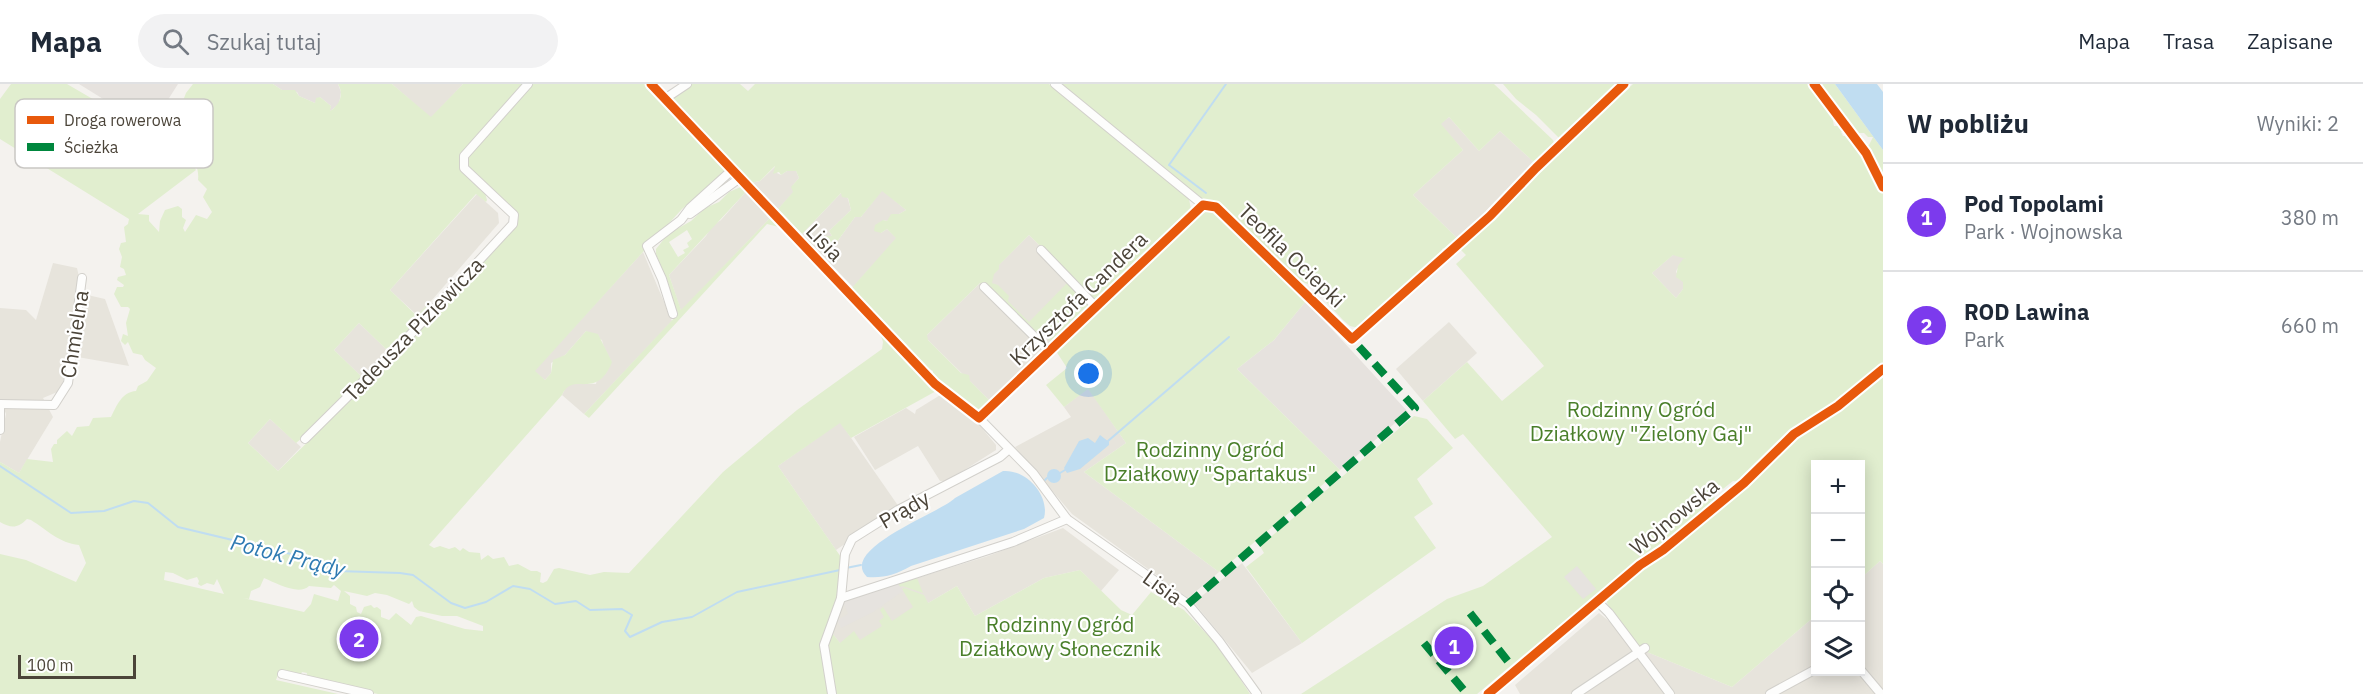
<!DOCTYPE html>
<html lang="pl">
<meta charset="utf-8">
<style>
body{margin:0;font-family:"IBM Plex Sans",sans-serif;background:#f2f2f3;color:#1f2937}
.controls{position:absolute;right:18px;bottom:18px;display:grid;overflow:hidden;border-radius:0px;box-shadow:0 3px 15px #0003}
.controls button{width:54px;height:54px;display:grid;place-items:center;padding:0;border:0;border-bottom:2px solid #e0e1e3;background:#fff;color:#1f2937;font:30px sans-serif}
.scale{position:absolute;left:18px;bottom:15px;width:118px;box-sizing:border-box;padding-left:6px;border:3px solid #4b4439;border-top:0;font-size:16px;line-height:21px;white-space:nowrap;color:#4b4439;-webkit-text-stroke:4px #fff;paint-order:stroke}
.you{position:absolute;left:1089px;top:290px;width:21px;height:21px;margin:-15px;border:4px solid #fff;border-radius:50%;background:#1a73e8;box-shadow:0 0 0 9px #1a73e833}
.badge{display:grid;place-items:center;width:39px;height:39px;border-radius:50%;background:#7c3aed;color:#fff;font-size:20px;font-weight:700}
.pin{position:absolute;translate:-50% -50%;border:3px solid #fff;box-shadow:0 2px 6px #0006}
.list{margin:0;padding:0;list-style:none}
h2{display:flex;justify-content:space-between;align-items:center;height:78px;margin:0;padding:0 24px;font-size:26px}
h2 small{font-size:20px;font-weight:400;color:#747a83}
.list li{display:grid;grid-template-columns:39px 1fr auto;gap:18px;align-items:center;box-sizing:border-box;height:108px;padding:0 24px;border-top:2px solid #e0e1e3}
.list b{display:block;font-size:22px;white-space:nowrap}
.list p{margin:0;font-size:20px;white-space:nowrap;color:#747a83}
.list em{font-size:20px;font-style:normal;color:#747a83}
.icon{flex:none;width:33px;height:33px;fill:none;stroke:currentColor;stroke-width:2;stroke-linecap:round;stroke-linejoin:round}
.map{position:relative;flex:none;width:1883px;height:610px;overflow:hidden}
header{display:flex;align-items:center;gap:36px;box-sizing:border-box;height:84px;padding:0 30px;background:#fff;border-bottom:2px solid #e0e1e3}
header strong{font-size:28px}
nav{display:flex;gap:33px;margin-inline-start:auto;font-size:21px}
.search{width:420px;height:54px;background:#f2f2f3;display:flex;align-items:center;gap:15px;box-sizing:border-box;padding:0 21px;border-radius:33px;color:#747a83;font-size:22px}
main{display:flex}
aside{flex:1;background:#fff}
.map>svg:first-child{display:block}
.residential{fill:#e7e4dc}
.industrial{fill:#e6e2de}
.green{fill:#e1eecf;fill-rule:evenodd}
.parking{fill:#e6e3df}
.water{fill:#c0ddf1}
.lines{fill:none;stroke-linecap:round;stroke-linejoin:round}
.stream{stroke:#c0ddf1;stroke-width:2}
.street-casing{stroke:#d2d0cb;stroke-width:10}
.street{stroke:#fdfdfc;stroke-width:8}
.quiet{stroke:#00873e;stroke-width:8;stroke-dasharray:15 8;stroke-linecap:butt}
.cycleway-casing{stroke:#fff;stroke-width:13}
.cycleway{stroke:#e8590c;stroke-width:9}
.labels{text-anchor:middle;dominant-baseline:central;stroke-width:4.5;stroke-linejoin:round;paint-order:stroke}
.street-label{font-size:21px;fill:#4b4439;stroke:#fff}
.park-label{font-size:21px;fill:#4a7f2a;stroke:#fff}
.water-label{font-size:22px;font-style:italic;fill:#2e7ab2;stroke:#fff}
.key{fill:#fff;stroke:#c9c7c4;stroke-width:1.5}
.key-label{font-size:16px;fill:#4b4439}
</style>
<header>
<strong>Mapa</strong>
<div class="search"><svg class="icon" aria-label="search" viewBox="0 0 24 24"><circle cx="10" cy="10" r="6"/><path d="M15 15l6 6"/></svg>Szukaj tutaj</div>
<nav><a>Mapa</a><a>Trasa</a><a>Zapisane</a></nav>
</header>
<main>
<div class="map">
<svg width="1883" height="610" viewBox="0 0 1883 610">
<rect width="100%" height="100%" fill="#f4f2ee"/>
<g class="residential">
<polygon points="392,0 463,0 431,34"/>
<polygon points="1449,33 1479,67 1500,47 1537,81 1458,155 1413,111 1463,66 1440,40"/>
<polygon points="776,82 777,89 781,91 787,87 796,87 799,94 793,101 794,108 778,125 751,99 760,97"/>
<polygon points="746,105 772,132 681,227 669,191 706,152 712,142 721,136 744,110"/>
<polygon points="845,105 851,126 829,147 832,152 822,159 828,167 834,162 855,133 861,133 882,106 906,126 899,130 895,130 887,137 883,136 881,149 887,145 897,154 853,203 802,150"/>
<polygon points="477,110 498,129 499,139 418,232 390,206"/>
<polygon points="1029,151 1096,218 991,318 925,253"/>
<polygon points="643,168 672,237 584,330 562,311 566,303 571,300 596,300 604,264 602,256 586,247 565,271 551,279 551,289 545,296 534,287"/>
<polygon points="1674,170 1684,173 1687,176 1677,185 1676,188 1683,197 1683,205 1676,214 1652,189"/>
<polygon points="53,179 77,184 83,210 105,215 129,282 66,271 62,306 43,314 53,333 19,389 0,378 0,358 6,330 0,315 0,224 26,226 36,236"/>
<polygon points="1449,238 1477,269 1423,317 1396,285"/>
<polygon points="359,239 387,266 362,293 334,266"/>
<polygon points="1088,304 1126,359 1084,388 1219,488 1188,514 1072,430 1015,363 1071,333 1064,323"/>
<polygon points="942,310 976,337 996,361 996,366 947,397 940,397 918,362 875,386 854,353 906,324 915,330 916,326"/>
<polygon points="270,335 301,363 278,387 248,359"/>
<polygon points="840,338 899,423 836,466 778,382"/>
<polygon points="1063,444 1119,486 1101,507 1080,486 1044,494 975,532 957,502 855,562 842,562 833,550 843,517 988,472"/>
<polygon points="1880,477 1883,480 1883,610 1520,610 1515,601 1599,529 1647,568 1732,603 1815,532 1816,588 1860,588 1861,494"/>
<polygon points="1242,479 1302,559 1252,589 1195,520 1197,516"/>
</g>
<g class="industrial">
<polygon points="79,0 178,0 150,44"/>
<polygon points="273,0 338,0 341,8 339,20 329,28 331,22 320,13 315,19 299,12 297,8 282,6"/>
<polygon points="1306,217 1408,328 1340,386 1237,285 1274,256"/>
</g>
<g class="green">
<path d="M11,0H67L151,49L162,30L196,86L138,130L149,131V137L159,148L160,137L165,126L178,122L182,125V133L186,136L183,144L185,148L196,131L207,135L212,128L203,113L207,105L198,96C200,83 190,74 196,61L190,60V54L184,42L187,36L195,33L188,27L182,30L179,27L186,9L193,0H273L282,6H295L299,12L315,19L316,14L320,13L331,22L330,27C340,21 344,10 338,0H392L431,33L463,0H525L461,72L460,84L485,109L487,116L486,118L476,110L390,206L417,232L427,221L425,231L387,266L359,239L334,266L362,293L380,275L307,350L296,359L270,335L248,359L278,387L324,342L517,133L467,82V73L532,0H647L672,24L670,15L690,0H740L748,7L755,0H1049L1189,115L1191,125L1096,218L1029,151L999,181V185L994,190L992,199L998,201L1009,212L1008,217L1029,238L1069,197L1089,220L1088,225L1058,254L1050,257L1044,250L1042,253L985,201L980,199L927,251L928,256L961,289L969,291L970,297L991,318L982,326L976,328L966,322L933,293V287L921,281L850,206L896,154L887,145L881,149L874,147L875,141L883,136L887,137L891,130H899L906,126L882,107L861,133H855L834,162L828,167L825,165L823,155L825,152H832L829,147L851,126L848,114L842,113L841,109L802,150L778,125L793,108L791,103L799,94L796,87H787L781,91L779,88L773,90L775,82L760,97L750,99L725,82V88L682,125L535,287L545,296L551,289L553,276L565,271L586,247L598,250L612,278C596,318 573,286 562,311L429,461L434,464L440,462L449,465L455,463L460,467L463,464L469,468L480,469L481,476L488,471L493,475L504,473L509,482L518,480L531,487H537L541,489L540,498L543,499L547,497L554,485L559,484L590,491L604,488L629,489L723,388L797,326L882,265L883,258L881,252L779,143L767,140L589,334L584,330L678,230L656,170V165L668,150L691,137L705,124L719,118L729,108L743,102L746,105L744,110L669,191L681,226L772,132L931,300V304L938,306L851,354L840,339L778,382L843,476V491L846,503L833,550L840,559L854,547L860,556L882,542L879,537L884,533L880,526L883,523L892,537L913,523L902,505L904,504L924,511L928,519L957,502L975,532L1044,494L1080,486L1121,526L1132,531L1151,508L1184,526L1220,564L1250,610H836L823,560L831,610H378L306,595L307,589L302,588L300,592L279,588L276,596L338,610H0V470L26,476L76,498L86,479L79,461C59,459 47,446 31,436L27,435C17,445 11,444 0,438V378L19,389L27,375L53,378L51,365L54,360H57V356L67,347L72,352L77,343L89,342L93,334L111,333C117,321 122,308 136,307L138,302L147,297L156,284L145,276L142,271L133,269L128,258L125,261L121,257L123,250L128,252L126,239L130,225L128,223H121L114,210L117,203H123L124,201L117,196L118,193L126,191L124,185L120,183L122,173L119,165L121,159L126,158L124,143L128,140L129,135L0,55V15ZM687,146L692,155L687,159L689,163L683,166L685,169L678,173L669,158ZM165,488L173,489L187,496L197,493L199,497L198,500L201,502L207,499L214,501L217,495L224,510L164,496ZM264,494C276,499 299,512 309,502L331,504L334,501L341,507L338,517L314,510L311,520L304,528L243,514L249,515L251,507L260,503ZM344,507L367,512L375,509L387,511L409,520L412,517L414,523L419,527L442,532H457L483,542V547L465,545L421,532L416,533L411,541L396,529L389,536L381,533V526L377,523L374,524L371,521L364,523L361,530L357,528L356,523L350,520V512Z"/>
<polygon points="1060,0 1494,0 1553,56 1555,61 1553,66 1537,81 1500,47 1479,67 1449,33 1441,40 1463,66 1413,111 1459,156 1446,166 1443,164 1434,181 1358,244 1350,242 1343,236 1326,218 1320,206 1301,197 1284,184 1227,127 1217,121 1202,117"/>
<polygon points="1503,0 1621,0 1564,56 1561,56 1536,31 1516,15"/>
<path d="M1633,0H1809L1815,9L1816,6L1812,0H1835L1883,66V282L1864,298L1841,311L1742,398L1733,397L1714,412L1715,415L1718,416L1653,467L1602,512L1599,508L1477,610H1301L1447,515L1483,502L1552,453L1463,350L1455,355L1423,317L1467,278L1502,317L1544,282L1456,180L1466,171L1459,164ZM1820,14L1824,15L1850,40L1855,49H1864L1868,53H1873L1869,61L1862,63L1850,52H1843L1841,48H1847L1842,42H1834L1832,32ZM1673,171L1686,175H1683L1678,182L1676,193L1683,198V205L1676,214L1652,189Z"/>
<polygon points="1213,127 1306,217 1274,256 1237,285 1340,386 1219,488 1084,388 1126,359 1088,305 1064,323 1046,301 1067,284 1056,267 1201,129"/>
<path d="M1883,287V480L1880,477L1861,494L1860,380H1816L1815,532L1732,603L1647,568L1643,562H1637L1613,530L1606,517C1609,508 1618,506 1626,502C1632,487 1642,483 1655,477C1662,473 1668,466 1675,462L1783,362Z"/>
<polygon points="1414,332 1427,335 1453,364 1417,395 1433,420 1414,433 1436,464 1302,559 1246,483 1264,469 1260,462"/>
<polygon points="917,494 923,509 902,502 900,503 898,500"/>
</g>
<g class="parking">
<polygon points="1577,482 1596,505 1583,515 1564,493"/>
<polygon points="898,500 903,507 873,528 841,544 837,536 848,530 843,517"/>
</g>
<g class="water">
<polygon points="1835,0 1877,0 1883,8 1883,66"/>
<polygon points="1100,351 1109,358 1109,361 1080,385 1067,389 1064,384 1079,357 1088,354 1095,359"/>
<circle cx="1054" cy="392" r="7"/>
<path d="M1003,387C1027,385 1050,412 1044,434L1024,445L911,482C895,491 885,494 867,493C838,465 940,429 955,414Z"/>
</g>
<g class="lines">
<g class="stream">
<polyline points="1206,109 1169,81 1226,0"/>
<polyline points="1108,357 1229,253"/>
<polyline points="0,382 71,429 104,427 134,417 148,419 178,443 308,474 337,487 400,489 413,491 451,519 465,524 486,518 513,502 530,505 555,520 576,517 590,526 622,525 632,531 625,547 630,553 662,538 692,533 737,508 840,486"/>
<polyline points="1060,389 1065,386"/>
<polyline points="1044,397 1047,394"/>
<polyline points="846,484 861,481"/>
</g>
<g class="street-casing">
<g id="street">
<polyline points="651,0 935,300 979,334 1033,389 1067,435 1188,520 1219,557 1257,610"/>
<polyline points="1055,0 1203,121 1216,123 1352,255"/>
<polyline points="666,14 687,0"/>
<polyline points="690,130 740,94"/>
<polyline points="1041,166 1095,222"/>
<polyline points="984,203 1049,267"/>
<polyline points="673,230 662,195 647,162 681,136 690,124 732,86"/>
<polyline points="0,320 54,321 68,299 82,194"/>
<polyline points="0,322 0,346"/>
<polyline points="979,334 1203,121"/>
<polyline points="305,355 409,252 513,140 514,131 464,84 464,72 528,0"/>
<polyline points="841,514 845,470 852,455 898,426 1000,373 1008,366"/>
<polyline points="1598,518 1609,529 1670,610"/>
<polyline points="1860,585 1881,610"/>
<polyline points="282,590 369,610"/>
<polyline points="832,610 824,561 841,514 1013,458 1067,435"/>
<polyline points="1488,610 1640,481 1663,466 1744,399 1794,350 1838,322 1883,285"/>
<polyline points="1576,610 1645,564"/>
<polyline points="1770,610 1816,585"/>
</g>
</g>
<use href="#street" class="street"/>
<g class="quiet">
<polyline points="1188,520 1415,324 1352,255 1356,251"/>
<polyline points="1470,529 1510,580"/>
<polyline points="1424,559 1467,610"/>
</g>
<g class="cycleway-casing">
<g id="cycleway">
<polyline points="651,0 935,300 979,334 1203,121 1216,123 1352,255 1490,132 1536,84 1624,0"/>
<polyline points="1814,0 1866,69 1883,103"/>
<polyline points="1488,610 1640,481 1663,466 1744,399 1794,350 1838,322 1883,285"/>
</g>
</g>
<use href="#cycleway" class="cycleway"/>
</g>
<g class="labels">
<g class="street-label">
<text transform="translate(825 158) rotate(46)">Lisia</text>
<text transform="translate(1292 171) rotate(44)">Teofila Ociepki</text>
<text transform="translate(1078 214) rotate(-44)">Krzysztofa Candera</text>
<text transform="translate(413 245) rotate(-46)">Tadeusza Piziewicza</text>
<text transform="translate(74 250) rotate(-81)">Chmielna</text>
<text transform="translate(904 425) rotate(-30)">Prądy</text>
<text transform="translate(1674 432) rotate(-39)">Wojnowska</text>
<text transform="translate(1163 503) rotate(36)">Lisia</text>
</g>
<g class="park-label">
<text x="1641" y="325">Rodzinny Ogród<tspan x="1641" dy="24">Działkowy "Zielony Gaj"</tspan></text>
<text x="1210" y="365">Rodzinny Ogród<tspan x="1210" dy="24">Działkowy "Spartakus"</tspan></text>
<text x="1060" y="540">Rodzinny Ogród<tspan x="1060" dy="24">Działkowy Słonecznik</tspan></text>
</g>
<g class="water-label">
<text transform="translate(288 471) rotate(14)">Potok Prądy</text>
</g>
</g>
<rect x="15" y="15" width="198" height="69" rx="9" class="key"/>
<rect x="27" y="32" width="27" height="8" fill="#e8590c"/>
<rect x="27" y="59" width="27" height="8" fill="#00873e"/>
<g class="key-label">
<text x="64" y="42">Droga rowerowa</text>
<text x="64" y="69">Ścieżka</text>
</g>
</svg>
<div class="controls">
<button>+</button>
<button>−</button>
<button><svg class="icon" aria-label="locate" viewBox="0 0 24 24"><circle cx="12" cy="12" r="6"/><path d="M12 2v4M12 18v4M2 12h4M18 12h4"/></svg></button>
<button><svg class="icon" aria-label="layers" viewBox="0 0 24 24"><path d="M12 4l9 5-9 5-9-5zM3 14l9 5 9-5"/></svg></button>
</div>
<div class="scale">100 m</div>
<div class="you"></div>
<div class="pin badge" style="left:1454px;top:562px">1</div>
<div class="pin badge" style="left:359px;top:555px">2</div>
</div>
<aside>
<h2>W pobliżu<small>Wyniki: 2</small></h2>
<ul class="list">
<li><span class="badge">1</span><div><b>Pod Topolami</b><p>Park · Wojnowska</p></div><em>380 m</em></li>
<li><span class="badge">2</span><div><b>ROD Lawina</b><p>Park</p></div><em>660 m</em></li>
</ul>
</aside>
</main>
